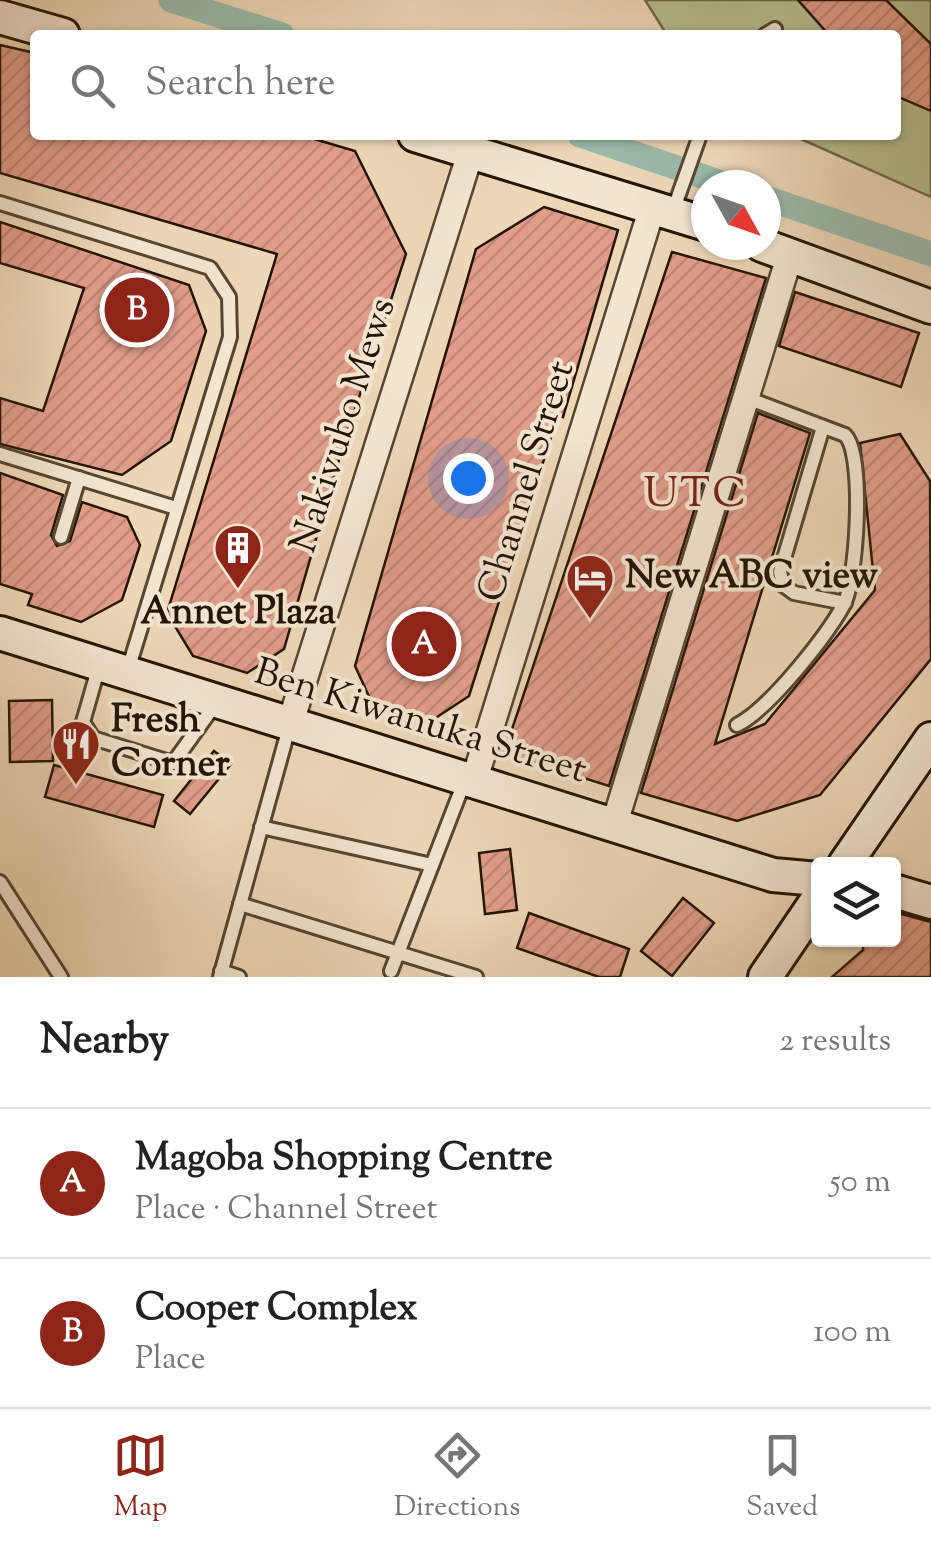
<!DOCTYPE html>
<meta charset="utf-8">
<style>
body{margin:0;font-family:"Sorts Mill Goudy",serif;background:#f2f2f2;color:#222}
.controls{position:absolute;right:30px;bottom:30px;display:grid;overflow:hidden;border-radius:10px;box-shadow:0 2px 8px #0004}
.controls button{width:90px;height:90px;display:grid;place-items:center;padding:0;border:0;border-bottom:2px solid #e0e0e0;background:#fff;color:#222;font:50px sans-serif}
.compass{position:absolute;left:691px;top:170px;width:90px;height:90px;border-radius:50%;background:#fff;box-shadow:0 2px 8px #0004;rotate:130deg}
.you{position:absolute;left:468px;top:478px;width:35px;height:35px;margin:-25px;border:8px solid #fff;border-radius:50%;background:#1a73e8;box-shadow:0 0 0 15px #1a73e833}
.badge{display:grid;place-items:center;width:65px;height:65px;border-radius:50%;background:#8f2418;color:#fff;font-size:32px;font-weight:700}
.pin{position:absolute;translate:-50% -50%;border:5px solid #fff;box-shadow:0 2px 10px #0006}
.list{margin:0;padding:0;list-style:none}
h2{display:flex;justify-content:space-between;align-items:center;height:130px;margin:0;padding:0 40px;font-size:42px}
h2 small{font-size:32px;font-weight:400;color:#767676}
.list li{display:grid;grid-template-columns:65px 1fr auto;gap:30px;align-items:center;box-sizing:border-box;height:150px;padding:0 40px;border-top:2px solid #e0e0e0}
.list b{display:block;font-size:38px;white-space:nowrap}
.list p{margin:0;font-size:32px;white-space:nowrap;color:#767676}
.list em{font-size:32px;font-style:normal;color:#767676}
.icon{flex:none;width:55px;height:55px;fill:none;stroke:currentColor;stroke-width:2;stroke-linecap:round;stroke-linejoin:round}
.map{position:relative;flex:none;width:931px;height:977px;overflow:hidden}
.search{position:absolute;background:#fff;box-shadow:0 2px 8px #0004;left:30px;right:30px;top:30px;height:110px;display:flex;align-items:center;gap:25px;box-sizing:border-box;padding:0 35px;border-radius:10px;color:#767676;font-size:38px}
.sheet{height:430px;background:#fff}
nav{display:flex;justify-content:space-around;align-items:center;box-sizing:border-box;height:140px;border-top:2px solid #e0e0e0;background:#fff;font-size:28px;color:#767676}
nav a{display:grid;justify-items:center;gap:5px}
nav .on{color:#8f2418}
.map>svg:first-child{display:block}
.green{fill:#b7be8f;stroke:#6e6949;stroke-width:2.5}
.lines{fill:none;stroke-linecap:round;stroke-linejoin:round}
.canal{stroke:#9abaa9;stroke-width:25}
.building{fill:url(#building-hatch);stroke:#241403;stroke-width:2.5}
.lane-casing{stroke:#564530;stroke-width:18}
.street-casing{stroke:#564530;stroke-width:30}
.secondary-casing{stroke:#241403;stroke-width:38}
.lane{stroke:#f3e5d0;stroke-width:12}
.street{stroke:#f3e5d0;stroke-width:25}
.secondary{stroke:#f3e5d0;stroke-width:32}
.labels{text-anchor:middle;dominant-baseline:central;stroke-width:8;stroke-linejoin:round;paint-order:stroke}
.street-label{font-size:38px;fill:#241403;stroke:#f3e5d0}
.poi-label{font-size:38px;font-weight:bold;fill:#241403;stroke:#f3e5d0;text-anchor:start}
.quarter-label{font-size:42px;letter-spacing:2.5px;fill:#7a1f14;stroke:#f3e5d0}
</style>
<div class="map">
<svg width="931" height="977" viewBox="0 0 931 977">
<defs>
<pattern id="building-hatch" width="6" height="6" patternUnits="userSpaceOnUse" patternTransform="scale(2.5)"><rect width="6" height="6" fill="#e19d8a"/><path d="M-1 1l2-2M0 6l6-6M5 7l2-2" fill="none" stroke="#c18675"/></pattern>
</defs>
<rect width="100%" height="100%" fill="#edd7b7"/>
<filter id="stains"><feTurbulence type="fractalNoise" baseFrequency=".002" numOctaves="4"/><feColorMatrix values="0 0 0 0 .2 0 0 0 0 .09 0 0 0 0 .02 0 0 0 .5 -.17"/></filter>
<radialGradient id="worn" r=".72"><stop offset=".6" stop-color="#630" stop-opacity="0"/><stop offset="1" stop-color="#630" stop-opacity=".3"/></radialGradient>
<polygon class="green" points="645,0 931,0 931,197 792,135 896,135 896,35 667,35"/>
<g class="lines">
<g class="canal">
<polyline points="171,0 282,35"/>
<polyline points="580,135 728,185"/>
<polyline points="766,198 931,254"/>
</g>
</g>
<g class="building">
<polygon points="798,0 886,0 931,44 931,111 896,96 896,35 829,35"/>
<polygon points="0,45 35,53 35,135 301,135 355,151 406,254 343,446 284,649 247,673 193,656 167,613 277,254 0,173"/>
<polygon points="544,207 618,230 563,417 558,415 469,696 431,721 372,703 355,666 476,249"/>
<polygon points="0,222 189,285 206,331 171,441 122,475 0,444 0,398 43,411 84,288 0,263"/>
<polygon points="672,252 766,278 609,786 504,753"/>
<polygon points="795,292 919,333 901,387 779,346"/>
<polygon points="758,413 810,433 715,744 765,724 875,590 860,443 900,434 930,481 931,659 820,795 737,821 641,793"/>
<polygon points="0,473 63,495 51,535 57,546 70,541 82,502 127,517 140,545 122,600 81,622 28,605 32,594 0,584"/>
<polygon points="52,700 53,761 10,762 9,701"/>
<polygon points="214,751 231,764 190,814 174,801"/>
<polygon points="54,765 163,795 154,827 45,797"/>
<polygon points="510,849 517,910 485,914 479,853"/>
<polygon points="683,898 714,923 672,976 641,951"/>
<polygon points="894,912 931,922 931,977 832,977 863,950 863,940 894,940"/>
<polygon points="529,913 629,949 620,977 599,977 517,948"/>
</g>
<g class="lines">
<g class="lane-casing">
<g id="lane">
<polyline points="765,35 775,29"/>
<polyline points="0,203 210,268 229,297 230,337 127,673"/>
<polyline points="673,211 700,135"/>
<polyline points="823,427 780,572 783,585 794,593 845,603"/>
<polyline points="0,454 176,508"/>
<polyline points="61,537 79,478"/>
<polyline points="99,666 83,722 93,738 173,763 217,702"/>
<path d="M737,725C769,709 825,638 843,606C857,583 865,454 845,435L747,398"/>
<polyline points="261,827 432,865"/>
<polyline points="0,882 61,977"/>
<polyline points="240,904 476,977"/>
<polyline points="221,971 239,977"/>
<polyline points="391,971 465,780"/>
<polyline points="220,977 290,724"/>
</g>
</g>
<g class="street-casing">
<g id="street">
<polyline points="290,724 471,151"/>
<polyline points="474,781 653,205"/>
<polyline points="614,825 790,255"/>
</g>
</g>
<g class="secondary-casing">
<g id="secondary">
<polyline points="0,17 63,35"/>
<polyline points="415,135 706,224"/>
<polyline points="762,245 931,307"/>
<polyline points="0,633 773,875 818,879"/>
<polyline points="845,864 931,739"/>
<polyline points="894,891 931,902"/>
<polyline points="765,977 818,899"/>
</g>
</g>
<use href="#lane" class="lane"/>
<use href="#street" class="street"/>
<use href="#secondary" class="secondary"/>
</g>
<defs>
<g id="building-pin" transform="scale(2.5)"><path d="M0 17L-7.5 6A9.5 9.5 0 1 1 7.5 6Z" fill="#8f2418" stroke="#f3e5d0"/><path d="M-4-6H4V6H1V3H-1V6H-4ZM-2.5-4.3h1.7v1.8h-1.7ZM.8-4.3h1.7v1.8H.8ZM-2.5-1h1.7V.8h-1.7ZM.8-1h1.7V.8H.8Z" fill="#fff"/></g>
<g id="hotel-pin" transform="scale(2.5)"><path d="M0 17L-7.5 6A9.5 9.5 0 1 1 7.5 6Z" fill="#8f2418" stroke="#f3e5d0"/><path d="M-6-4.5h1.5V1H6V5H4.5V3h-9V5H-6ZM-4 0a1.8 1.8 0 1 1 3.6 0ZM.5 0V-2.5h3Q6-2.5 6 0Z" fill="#fff"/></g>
<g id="restaurant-pin" transform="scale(2.5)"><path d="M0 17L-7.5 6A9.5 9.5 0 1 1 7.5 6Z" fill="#8f2418" stroke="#f3e5d0"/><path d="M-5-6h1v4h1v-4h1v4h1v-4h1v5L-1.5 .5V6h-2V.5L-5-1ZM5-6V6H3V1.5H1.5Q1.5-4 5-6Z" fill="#fff"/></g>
</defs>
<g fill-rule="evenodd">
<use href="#building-pin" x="238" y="548"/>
<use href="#hotel-pin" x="590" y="578"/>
<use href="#restaurant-pin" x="76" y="744"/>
</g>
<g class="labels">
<g class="street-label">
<text transform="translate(345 426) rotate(-72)">Nakivubo Mews</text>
<text transform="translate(528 482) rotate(-73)">Channel Street</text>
<text transform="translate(420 723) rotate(17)">Ben Kiwanuka Street</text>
</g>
<g class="poi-label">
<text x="625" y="578">New ABC view</text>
<text x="238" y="614" text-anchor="middle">Annet Plaza</text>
<text x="111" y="722">Fresh<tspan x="111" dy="44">Corner</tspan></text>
</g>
<g class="quarter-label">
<text x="696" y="496">UTC</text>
</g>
</g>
<rect width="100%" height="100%" filter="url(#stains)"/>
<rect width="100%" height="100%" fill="url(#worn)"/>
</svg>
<div class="controls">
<button><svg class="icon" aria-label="layers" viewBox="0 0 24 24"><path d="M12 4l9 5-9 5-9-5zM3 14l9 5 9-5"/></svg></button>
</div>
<svg class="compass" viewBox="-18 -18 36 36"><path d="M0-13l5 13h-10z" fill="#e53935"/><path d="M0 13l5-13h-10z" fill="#767676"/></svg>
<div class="you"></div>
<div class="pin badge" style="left:424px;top:644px">A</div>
<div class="pin badge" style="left:137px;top:310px">B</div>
<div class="search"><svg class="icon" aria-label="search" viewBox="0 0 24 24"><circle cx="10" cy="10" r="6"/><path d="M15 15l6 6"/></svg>Search here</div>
</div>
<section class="sheet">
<h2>Nearby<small>2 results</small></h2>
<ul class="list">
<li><span class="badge">A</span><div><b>Magoba Shopping Centre</b><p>Place · Channel Street</p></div><em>50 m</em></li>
<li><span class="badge">B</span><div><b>Cooper Complex</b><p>Place</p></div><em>100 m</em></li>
</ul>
</section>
<nav>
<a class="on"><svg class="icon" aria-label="map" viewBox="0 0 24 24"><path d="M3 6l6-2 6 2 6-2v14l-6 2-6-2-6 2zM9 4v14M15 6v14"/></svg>Map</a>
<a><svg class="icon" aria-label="directions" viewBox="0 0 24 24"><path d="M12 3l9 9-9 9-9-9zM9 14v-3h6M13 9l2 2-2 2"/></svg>Directions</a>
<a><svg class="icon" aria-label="saved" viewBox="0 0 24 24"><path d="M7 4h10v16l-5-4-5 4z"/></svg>Saved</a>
</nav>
